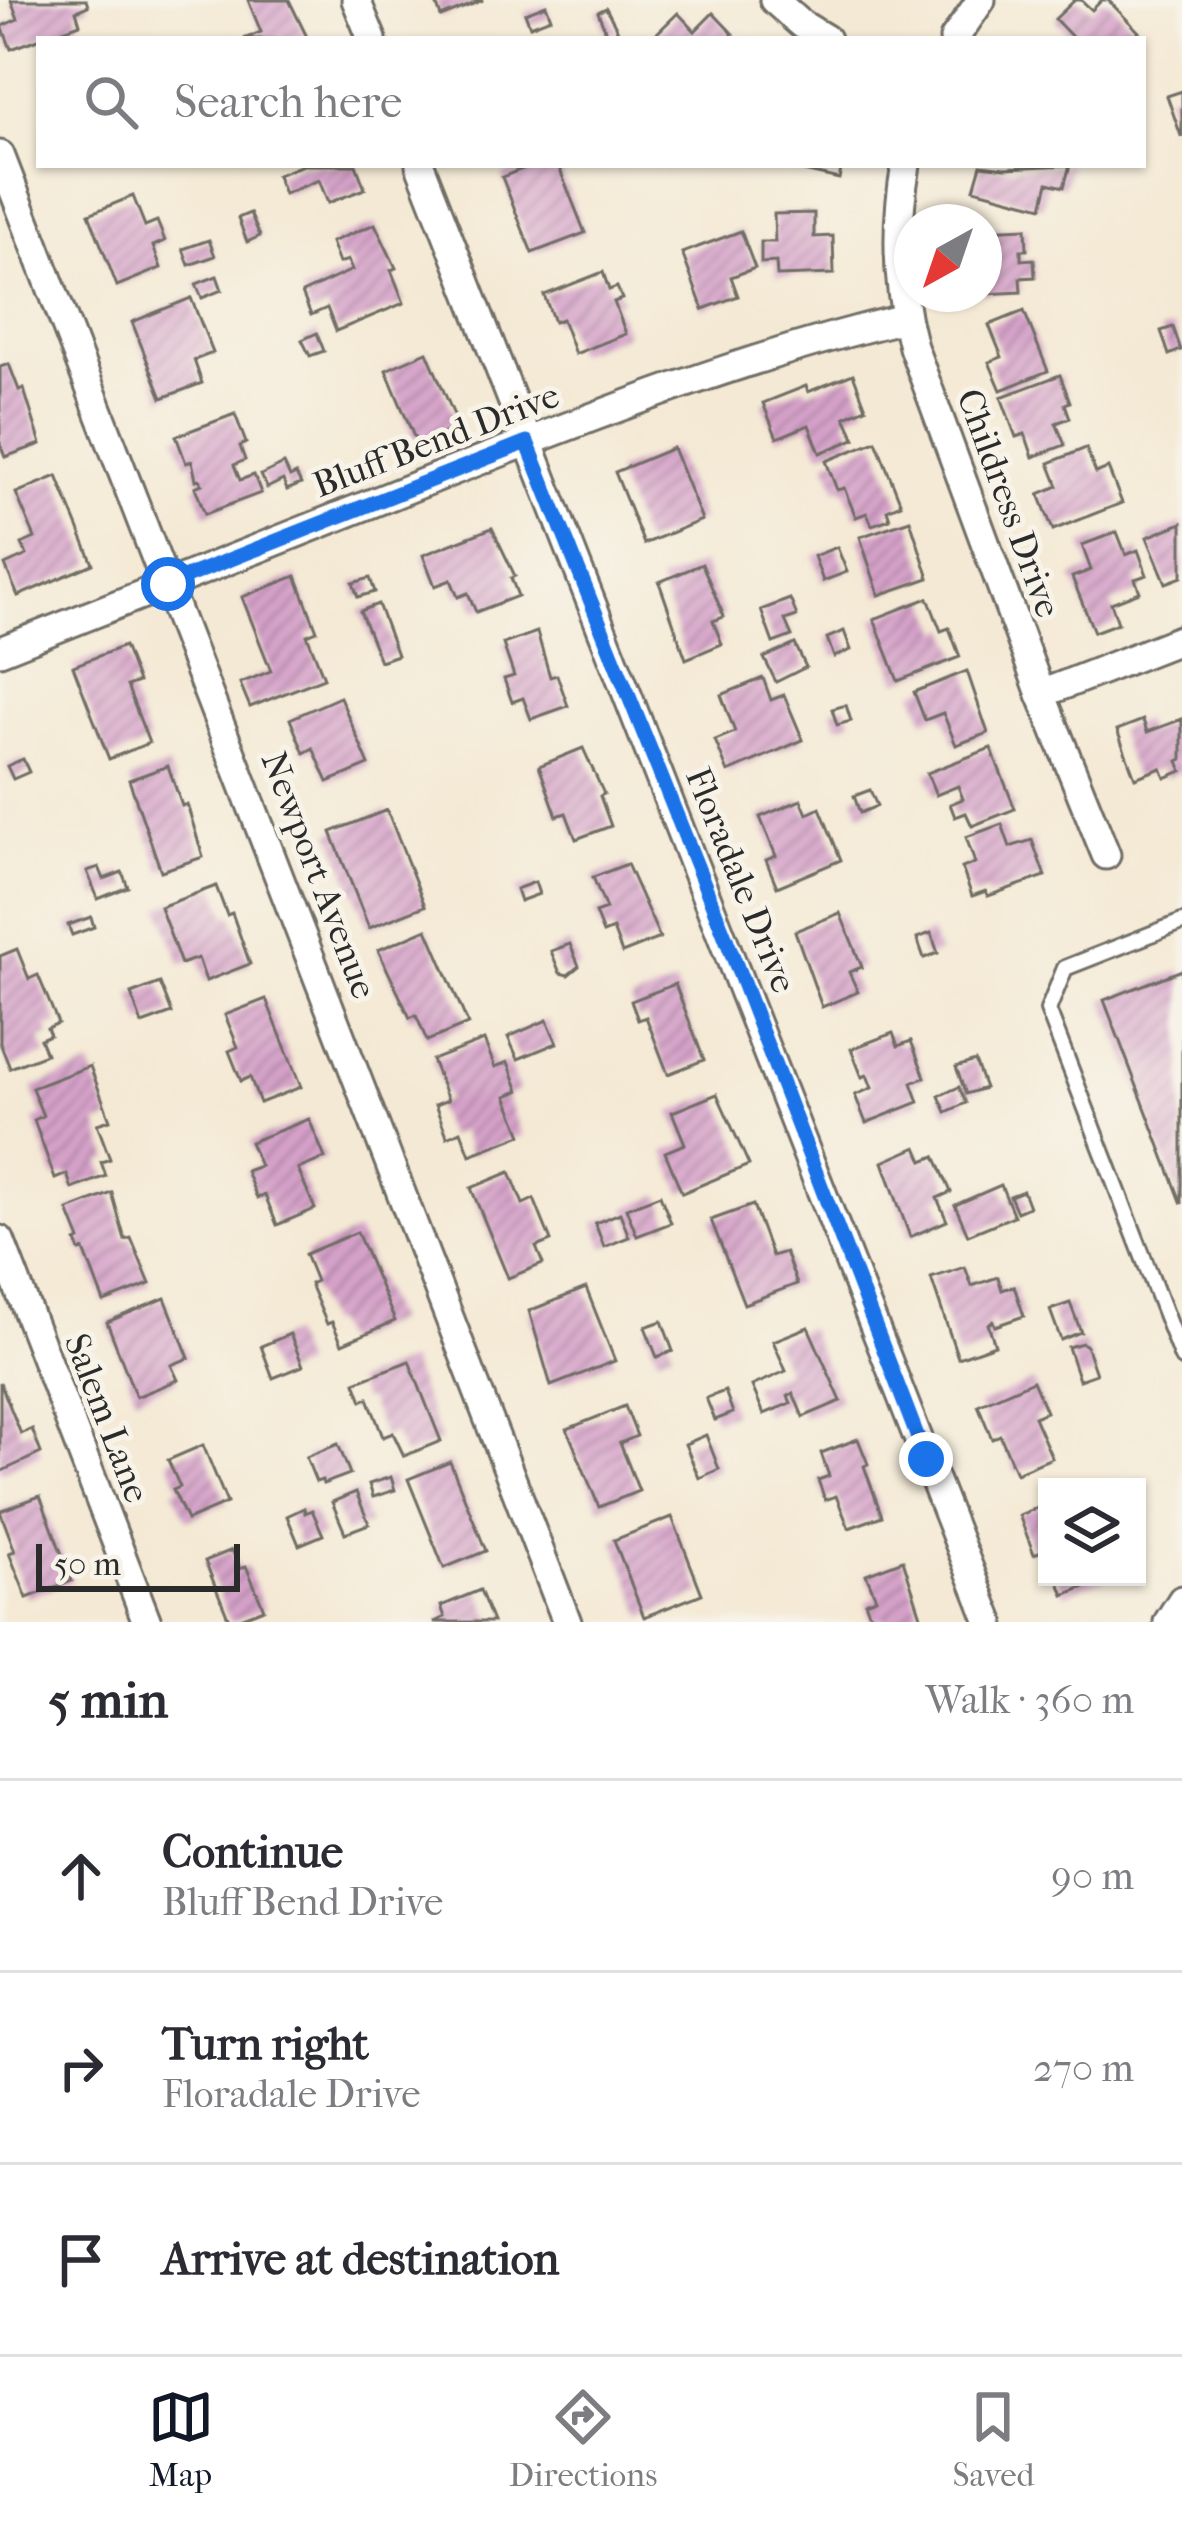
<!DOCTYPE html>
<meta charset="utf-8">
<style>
body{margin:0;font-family:"IM FELL French Canon",serif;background:#f7f7f7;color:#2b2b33}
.controls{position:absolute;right:36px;bottom:36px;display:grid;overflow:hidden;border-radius:0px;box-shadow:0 3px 9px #0004}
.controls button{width:108px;height:108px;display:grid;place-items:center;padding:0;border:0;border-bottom:3px solid #e1e1e2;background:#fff;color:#2b2b33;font:60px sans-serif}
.compass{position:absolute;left:894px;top:204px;width:108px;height:108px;border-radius:50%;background:#fff;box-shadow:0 3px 9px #0004;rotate:220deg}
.scale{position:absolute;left:36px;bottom:30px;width:204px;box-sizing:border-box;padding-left:12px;border:6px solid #2b2b2b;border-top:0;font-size:33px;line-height:42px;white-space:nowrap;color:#2b2b2b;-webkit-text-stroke:9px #f7f3e8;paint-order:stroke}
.stop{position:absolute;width:36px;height:36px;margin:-27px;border:9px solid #1a73e8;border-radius:50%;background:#fff}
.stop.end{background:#1a73e8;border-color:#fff;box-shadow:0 3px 12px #0008}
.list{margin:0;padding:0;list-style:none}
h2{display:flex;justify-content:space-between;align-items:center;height:156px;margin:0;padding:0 48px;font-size:51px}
h2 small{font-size:39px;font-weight:400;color:#7c7c81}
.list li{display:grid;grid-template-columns:78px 1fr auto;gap:36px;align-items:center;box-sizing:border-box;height:192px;padding:0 48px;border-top:3px solid #e1e1e2}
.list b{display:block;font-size:45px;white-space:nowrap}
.list p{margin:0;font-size:39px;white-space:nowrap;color:#7c7c81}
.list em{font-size:39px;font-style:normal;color:#7c7c81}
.icon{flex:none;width:66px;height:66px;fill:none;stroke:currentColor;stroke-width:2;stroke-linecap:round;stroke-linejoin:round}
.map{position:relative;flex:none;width:1182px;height:1622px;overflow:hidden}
.search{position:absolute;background:#fff;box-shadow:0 3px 9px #0004;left:36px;right:36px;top:36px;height:132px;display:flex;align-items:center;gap:30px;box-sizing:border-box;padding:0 42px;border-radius:0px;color:#7c7c81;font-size:45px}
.sheet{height:732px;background:#fff}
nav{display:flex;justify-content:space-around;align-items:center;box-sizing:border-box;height:168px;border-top:3px solid #e1e1e2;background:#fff;font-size:33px;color:#7c7c81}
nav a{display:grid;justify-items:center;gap:6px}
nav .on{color:#111827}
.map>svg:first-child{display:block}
.building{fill:url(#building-hatch)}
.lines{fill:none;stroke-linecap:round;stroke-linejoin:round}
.lane-casing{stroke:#716e66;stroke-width:20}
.street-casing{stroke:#716e66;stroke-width:33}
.lane{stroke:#fff;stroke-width:14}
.street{stroke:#fff;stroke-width:27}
.route{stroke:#1a73e8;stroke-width:15}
.labels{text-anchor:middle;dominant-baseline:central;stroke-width:10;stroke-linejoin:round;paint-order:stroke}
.street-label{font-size:36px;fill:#2b2b2b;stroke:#f7f3e8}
</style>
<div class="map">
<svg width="1182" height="1622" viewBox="0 0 1182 1622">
<defs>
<pattern id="building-hatch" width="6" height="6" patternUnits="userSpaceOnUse" patternTransform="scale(3)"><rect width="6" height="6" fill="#d5a1c9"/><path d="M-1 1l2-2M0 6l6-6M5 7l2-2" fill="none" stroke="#ad83a3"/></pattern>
</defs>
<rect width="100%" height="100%" fill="#f7f3e8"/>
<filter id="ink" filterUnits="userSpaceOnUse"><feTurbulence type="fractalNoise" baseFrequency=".00833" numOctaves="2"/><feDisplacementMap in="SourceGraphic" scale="24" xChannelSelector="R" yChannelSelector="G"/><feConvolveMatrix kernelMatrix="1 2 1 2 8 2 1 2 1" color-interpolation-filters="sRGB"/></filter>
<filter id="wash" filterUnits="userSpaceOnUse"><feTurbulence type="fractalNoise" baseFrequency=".004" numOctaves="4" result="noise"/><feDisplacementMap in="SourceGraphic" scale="48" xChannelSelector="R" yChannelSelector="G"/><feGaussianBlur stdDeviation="2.7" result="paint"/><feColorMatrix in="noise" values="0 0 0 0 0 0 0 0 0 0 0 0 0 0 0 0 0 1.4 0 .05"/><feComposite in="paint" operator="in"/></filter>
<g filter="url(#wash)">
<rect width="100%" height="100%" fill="#f4e9d4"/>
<g id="blocks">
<g class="building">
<polygon points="11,0 86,0 88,6 76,11 80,24 11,49 2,26 18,19"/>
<polygon points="248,0 289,0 308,39 244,39 261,32"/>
<polygon points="435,0 483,0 441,17"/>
<polygon points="1075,0 1081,0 1092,10 1102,0 1108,0 1139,32 1132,39 1074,39 1055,19"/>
<polygon points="546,5 551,18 530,26 525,13"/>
<polygon points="606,8 618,31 607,35 598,12"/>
<polygon points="678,13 695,31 713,13 733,34 728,39 651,39"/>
<polygon points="1182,91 1182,136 1181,136 1167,96"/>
<polygon points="303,165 356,165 365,189 328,203 319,180 284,194 277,175"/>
<polygon points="532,165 558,165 585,233 532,253 502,177"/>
<polygon points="805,165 842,165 839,179 804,171"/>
<polygon points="981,165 1005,168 1070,165 1064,187 1048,183 1042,207 974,189"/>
<polygon points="133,196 145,226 157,221 165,241 153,246 161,268 117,286 89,214"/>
<polygon points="250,213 260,236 247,242 238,218"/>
<polygon points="814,213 814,237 833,236 834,274 777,276 776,262 761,263 761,242 775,242 774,214"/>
<polygon points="375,224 396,268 391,270 404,303 336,331 327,308 311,315 302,293 352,270 348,260 339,263 331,242"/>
<polygon points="1026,228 1027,250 1021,250 1021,260 1034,259 1035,277 1020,278 1021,292 984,294 984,230"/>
<polygon points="741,231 755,268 731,277 738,296 703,309 682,253"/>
<polygon points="209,240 215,256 189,265 183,249"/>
<polygon points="603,272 609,290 617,287 622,299 614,302 626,334 575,354 562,319 554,322 544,295"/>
<polygon points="217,276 222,290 202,298 196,284"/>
<polygon points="191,298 213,353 194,360 202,383 162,398 132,322"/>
<polygon points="1024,311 1048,371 1001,390 989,362 1002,357 989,325"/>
<polygon points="1173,327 1181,350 1169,355 1161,331"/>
<polygon points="317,333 324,351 310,356 302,340"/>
<polygon points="427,352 459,427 417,444 386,370"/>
<polygon points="9,364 19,390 24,388 25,393 41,444 5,457 0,443 0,367"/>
<polygon points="853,374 866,408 845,417 855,439 820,453 809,425 777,438 763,403 806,386 808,392"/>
<polygon points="1060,375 1070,402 1065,404 1070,418 1056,423 1065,445 1033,457 1025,434 1016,437 1001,397"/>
<polygon points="235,414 246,443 240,446 245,460 234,465 240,480 254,475 261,493 205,514 195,487 202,484 199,479 196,480 192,461 186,463 176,436"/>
<polygon points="876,441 901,504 887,510 890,519 872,525 867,513 856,517 844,488 837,490 826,461"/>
<polygon points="673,448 702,520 644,544 615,472"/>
<polygon points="1086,448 1096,473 1108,468 1122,503 1053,530 1039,494 1058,486 1049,463"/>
<polygon points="284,464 290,477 296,474 301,484 287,490 283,480 267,488 261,475"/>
<polygon points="57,476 93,564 18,596 5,565 27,555 22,544 35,538 16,493"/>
<polygon points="910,520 929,578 879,595 860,537"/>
<polygon points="1182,523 1182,577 1166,583 1147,537"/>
<polygon points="492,528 515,576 511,578 518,596 476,612 468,593 458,597 451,580 435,586 423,555"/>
<polygon points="1117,532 1126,555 1138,550 1147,575 1135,579 1140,592 1111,603 1118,623 1094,632 1072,577 1091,570 1082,545"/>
<polygon points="837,547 847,572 823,581 814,556"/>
<polygon points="702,564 724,617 713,621 722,644 686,659 659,582"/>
<polygon points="296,576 317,631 307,635 324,678 250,707 240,683 271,671 242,597"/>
<polygon points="370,578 375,592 358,597 353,583"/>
<polygon points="928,598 941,631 949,628 960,657 898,681 874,619"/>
<polygon points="790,599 797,616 785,620 792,636 773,643 761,610"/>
<polygon points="378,604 397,655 380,661 360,611"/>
<polygon points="844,631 851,650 834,657 827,638"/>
<polygon points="537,632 550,677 557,675 568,706 531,719 523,698 512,702 504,679 514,676 503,644"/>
<polygon points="795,644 806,667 776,682 764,658"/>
<polygon points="124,646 138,682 127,686 149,743 109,759 73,666"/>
<polygon points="967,671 988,733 956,745 943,713 925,720 914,692"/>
<polygon points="763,678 771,700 784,695 803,740 728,772 715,740 735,732 721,695"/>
<polygon points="340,697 369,765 328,782 313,748 304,753 290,719"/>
<polygon points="846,705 851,721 837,725 832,709"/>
<polygon points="1182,719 1182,759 1178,761 1182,771 1165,778 1161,768 1135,778 1117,730 1143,720 1147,732"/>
<polygon points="583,748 604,794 600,796 611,826 576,839 566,813 557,816 539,766"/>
<polygon points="991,748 1015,809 972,826 966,813 955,817 950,804 963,799 958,786 936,795 927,773"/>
<polygon points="23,759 29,772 13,779 7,766"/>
<polygon points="168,766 182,806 187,804 203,857 161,871 129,780"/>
<polygon points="870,790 877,806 860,813 854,796"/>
<polygon points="801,800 807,814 820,808 841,860 777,887 766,860 776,856 760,817"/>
<polygon points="387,810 425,906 369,928 331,832"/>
<polygon points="1002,824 1010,847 1032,840 1045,876 988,896 986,891 972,896 962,868 975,863 966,837"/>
<polygon points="627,864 660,938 622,953 613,929 603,933 595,913 606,909 593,877"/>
<polygon points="99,867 104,879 122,872 128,887 98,899 87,871"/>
<polygon points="535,882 539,894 520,901 516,889"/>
<polygon points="216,886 227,915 232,913 250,964 206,981 198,958 181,964 160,907"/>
<polygon points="840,913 862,967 849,972 858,992 822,1007 795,931"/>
<polygon points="91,917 94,927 72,935 68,925"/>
<polygon points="427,929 468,1024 427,1041 416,1015 410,1018 378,950"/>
<polygon points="931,933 938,953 924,958 917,938"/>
<polygon points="570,944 579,966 568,975 560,973 551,951"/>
<polygon points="17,949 29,979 38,975 58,1023 47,1028 50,1035 40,1039 46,1054 10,1068 0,1043 0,956"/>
<polygon points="1182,970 1182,1204 1104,1000"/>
<polygon points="160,983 172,1013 142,1024 131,994"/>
<polygon points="675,984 704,1060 668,1074 646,1017 638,1020 631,1001"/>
<polygon points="266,999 301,1087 260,1103 250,1077 241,1081 229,1051 238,1047 225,1015"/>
<polygon points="547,1020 557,1043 518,1059 508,1037"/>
<polygon points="893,1033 898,1046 911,1041 925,1077 912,1083 919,1102 866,1123 855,1095 872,1088 867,1075 862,1077 851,1049"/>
<polygon points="484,1040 495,1067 508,1062 519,1091 506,1096 522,1135 470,1155 461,1131 447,1137 446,1133 435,1105 448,1100 432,1060"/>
<polygon points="975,1061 985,1088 966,1094 956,1067"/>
<polygon points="90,1066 110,1120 97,1124 110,1159 101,1162 106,1176 72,1189 67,1174 55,1179 34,1120 43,1116 32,1088"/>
<polygon points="959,1087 966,1103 946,1112 939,1096"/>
<polygon points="717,1094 749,1165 682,1193 665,1152 685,1144 672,1112"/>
<polygon points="309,1119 325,1158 298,1169 315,1209 277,1225 265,1195 257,1198 246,1171 260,1166 250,1142"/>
<polygon points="917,1147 923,1161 935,1156 951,1192 937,1198 947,1221 910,1237 883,1162"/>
<polygon points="510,1172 523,1204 534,1199 551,1241 536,1247 543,1264 508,1278 471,1188"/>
<polygon points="1001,1185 1014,1216 968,1235 955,1205"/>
<polygon points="1023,1191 1029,1207 1017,1212 1010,1196"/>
<polygon points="112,1193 125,1240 131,1238 150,1284 104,1302 84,1250 80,1251 76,1242 80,1240 68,1210"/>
<polygon points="660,1195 671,1223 637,1236 626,1208"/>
<polygon points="753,1205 772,1256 785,1252 797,1284 744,1304 711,1220"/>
<polygon points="620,1213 629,1237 604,1247 595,1223"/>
<polygon points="357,1232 395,1321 342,1344 332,1322 327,1324 310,1284 316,1281 305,1254"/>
<polygon points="965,1267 972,1286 998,1277 1002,1290 1014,1286 1024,1316 995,1326 993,1321 988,1324 995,1345 958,1358 931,1278"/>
<polygon points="586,1288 615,1361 551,1386 529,1311"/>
<polygon points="165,1298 189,1358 171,1365 178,1380 136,1397 107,1322"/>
<polygon points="1070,1303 1081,1332 1061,1340 1050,1310"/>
<polygon points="662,1321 673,1351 657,1357 645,1327"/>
<polygon points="808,1327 841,1401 803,1417 793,1393 788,1396 791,1403 764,1414 752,1386 786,1371 773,1341"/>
<polygon points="290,1334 303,1366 273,1378 261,1346"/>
<polygon points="1082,1343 1086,1345 1096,1374 1079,1380 1068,1347"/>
<polygon points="409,1361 441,1441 404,1456 393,1433 383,1437 368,1398 362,1401 355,1382"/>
<polygon points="1033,1381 1046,1412 1034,1417 1052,1458 1016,1473 1000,1435 992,1439 978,1405"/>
<polygon points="0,1382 21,1434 32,1429 41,1453 0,1472"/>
<polygon points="725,1391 733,1413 715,1420 706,1398"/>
<polygon points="625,1406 637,1436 620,1443 639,1491 599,1507 567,1429"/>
<polygon points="706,1435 719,1469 699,1478 685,1444"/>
<polygon points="858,1439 868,1464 864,1466 882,1516 849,1528 836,1496 825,1500 818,1480 829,1476 821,1453"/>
<polygon points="338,1444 350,1474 323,1484 322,1480 316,1482 306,1457"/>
<polygon points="203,1445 227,1503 187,1520 173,1490 180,1487 168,1460"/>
<polygon points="450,1462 486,1551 444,1568 408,1479"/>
<polygon points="391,1477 395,1490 373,1497 369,1484"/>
<polygon points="356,1492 369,1524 345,1533 332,1502"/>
<polygon points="40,1496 72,1581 27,1598 9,1553 15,1551 0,1511"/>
<polygon points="1047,1504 1047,1549 1034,1554 1019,1515"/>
<polygon points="304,1508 305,1513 312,1510 323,1535 299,1545 287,1516"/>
<polygon points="672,1517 702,1594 644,1617 614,1540"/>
<polygon points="232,1550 240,1569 246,1566 264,1609 230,1622 205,1561"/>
<polygon points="903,1560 923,1622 885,1622 884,1618 873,1622 865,1602 876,1598 866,1574"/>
<polygon points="1057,1577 1109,1577 1064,1595"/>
<polygon points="480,1590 493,1622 434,1622 445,1617 441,1606"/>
</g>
</g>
</g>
<g filter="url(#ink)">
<use href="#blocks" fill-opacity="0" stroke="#716e66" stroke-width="3"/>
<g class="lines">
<g class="lane-casing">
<polyline id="lane" points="1182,922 1065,968 1048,1010 1182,1358"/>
</g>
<g class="street-casing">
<g id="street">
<polyline points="356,0 372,39"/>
<polyline points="774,0 801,24 826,39"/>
<polyline points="954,39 981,0"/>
<polyline points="0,155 567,1622"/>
<polyline points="420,165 990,1622"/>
<path d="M906,165C895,225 897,288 913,347L1041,694L1106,855"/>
<path d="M0,651C146,592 293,534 440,476C593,416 745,356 905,318"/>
<polyline points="1041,694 1182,639"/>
<polyline points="0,1240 147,1622"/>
<polyline points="1168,1622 1182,1600"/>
</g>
</g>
<use href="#lane" class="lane"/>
<use href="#street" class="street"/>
</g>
</g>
<g class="lines" filter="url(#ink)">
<polyline class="route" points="168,584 527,442 725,936 926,1459"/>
</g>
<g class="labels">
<g class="street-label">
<text transform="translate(436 440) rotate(-21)">Bluff Bend Drive</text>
<text transform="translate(1009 503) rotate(70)">Childress Drive</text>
<text transform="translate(319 875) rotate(69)">Newport Avenue</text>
<text transform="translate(741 880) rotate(68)">Floradale Drive</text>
<text transform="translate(107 1418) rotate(69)">Salem Lane</text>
</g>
</g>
</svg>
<div class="controls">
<button><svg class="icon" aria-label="layers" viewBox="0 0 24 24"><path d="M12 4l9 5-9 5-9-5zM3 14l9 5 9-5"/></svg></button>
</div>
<svg class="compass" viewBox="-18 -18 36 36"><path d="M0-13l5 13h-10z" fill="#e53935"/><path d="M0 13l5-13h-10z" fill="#7c7c81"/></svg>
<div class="scale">50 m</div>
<div class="stop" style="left:168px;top:584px"></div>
<div class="stop end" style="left:926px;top:1459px"></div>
<div class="search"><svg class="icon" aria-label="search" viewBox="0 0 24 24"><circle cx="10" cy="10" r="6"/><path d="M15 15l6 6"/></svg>Search here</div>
</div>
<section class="sheet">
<h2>5 min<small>Walk · 360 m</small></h2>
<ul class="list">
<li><svg class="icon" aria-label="ahead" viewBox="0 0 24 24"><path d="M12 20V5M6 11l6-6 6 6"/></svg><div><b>Continue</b><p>Bluff Bend Drive</p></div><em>90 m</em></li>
<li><svg class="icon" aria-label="right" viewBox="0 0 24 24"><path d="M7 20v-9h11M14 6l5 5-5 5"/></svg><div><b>Turn right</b><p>Floradale Drive</p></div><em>270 m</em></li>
<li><svg class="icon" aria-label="arrive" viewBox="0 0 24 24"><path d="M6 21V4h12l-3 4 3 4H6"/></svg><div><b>Arrive at destination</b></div></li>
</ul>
</section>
<nav>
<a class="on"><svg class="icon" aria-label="map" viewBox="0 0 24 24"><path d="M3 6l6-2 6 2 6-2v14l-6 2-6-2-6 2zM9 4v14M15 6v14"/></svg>Map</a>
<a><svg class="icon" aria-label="directions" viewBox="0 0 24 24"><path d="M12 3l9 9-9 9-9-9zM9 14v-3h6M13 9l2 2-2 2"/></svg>Directions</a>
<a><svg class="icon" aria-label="saved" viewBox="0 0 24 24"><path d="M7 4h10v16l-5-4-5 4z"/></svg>Saved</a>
</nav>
